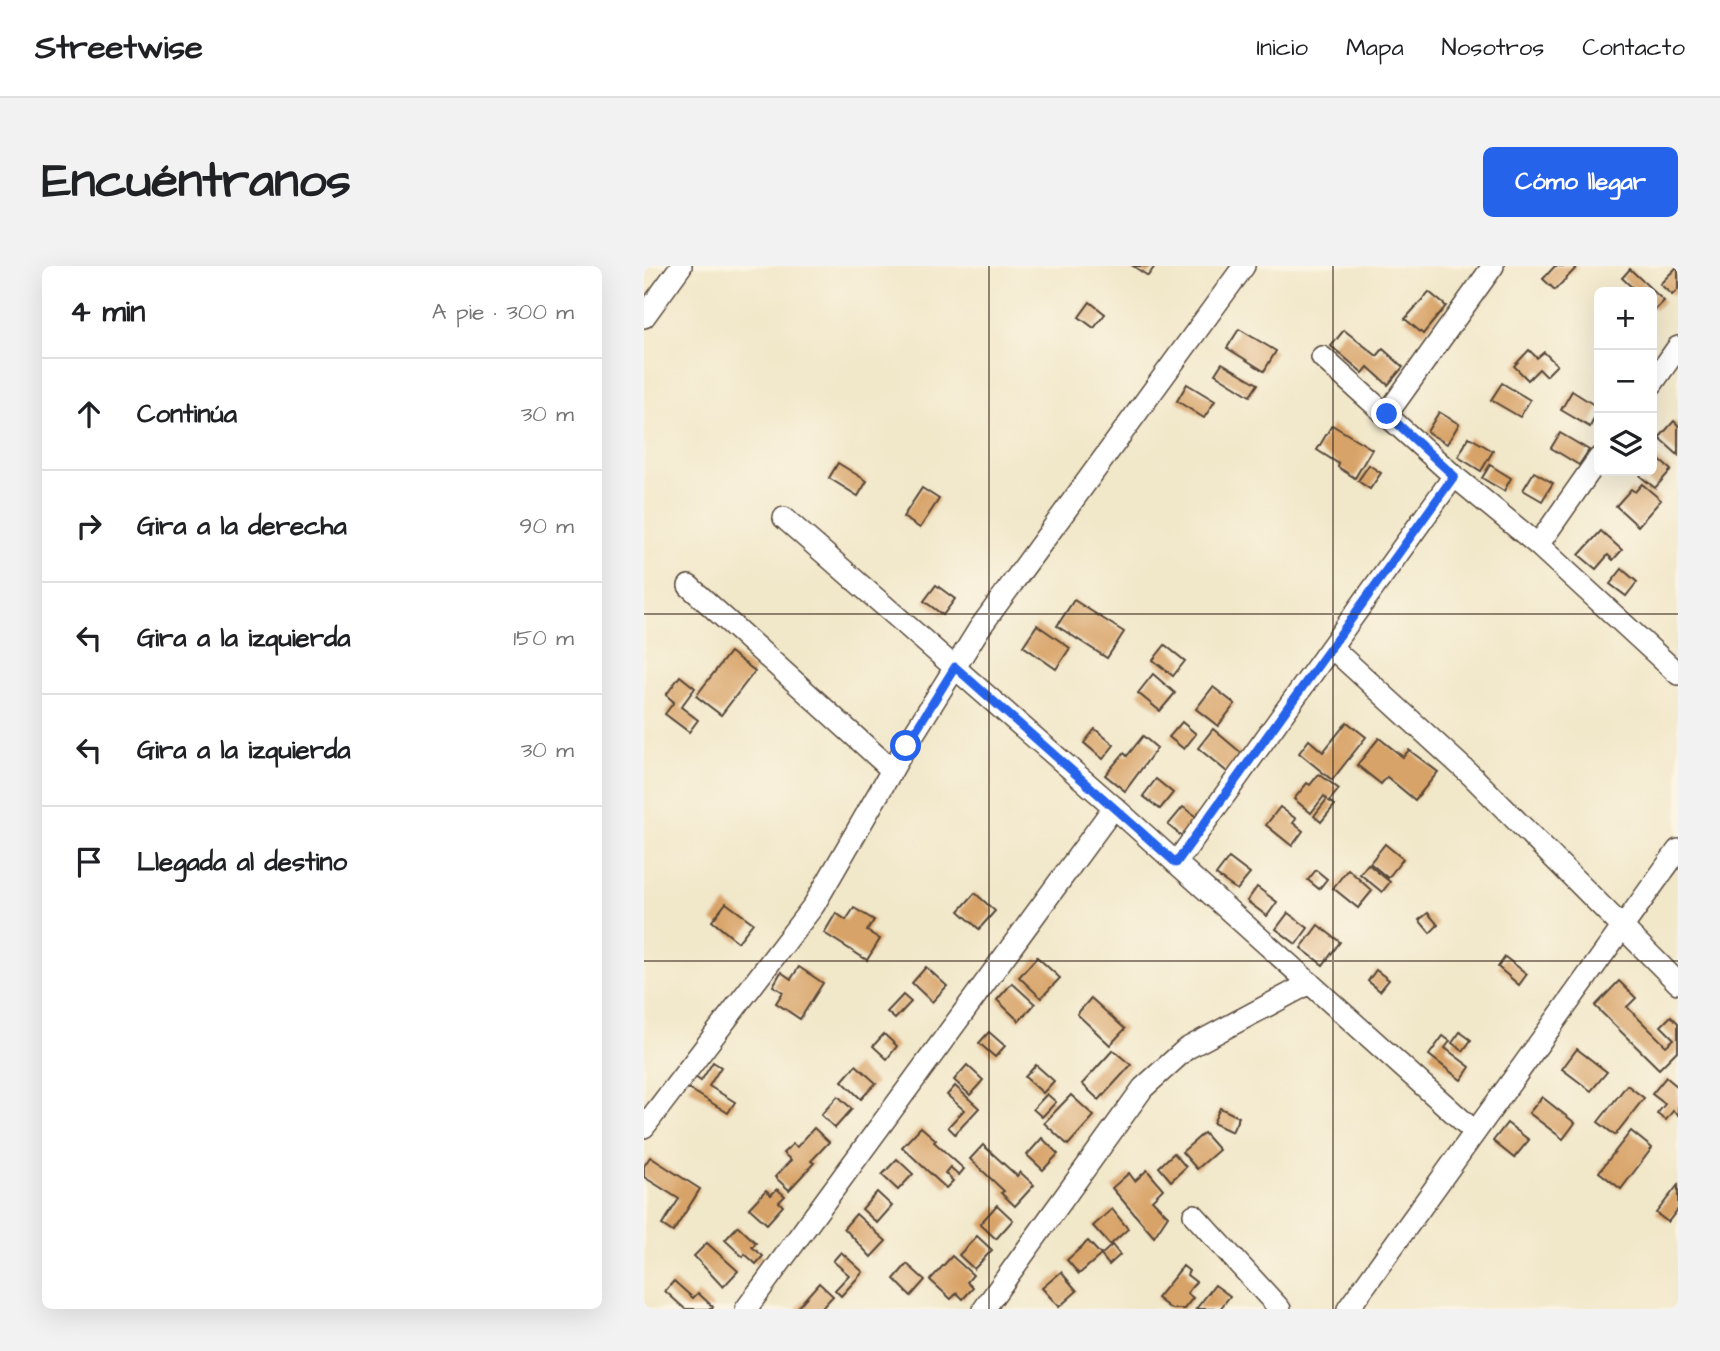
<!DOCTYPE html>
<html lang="es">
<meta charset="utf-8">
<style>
body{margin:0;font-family:"Architects Daughter",sans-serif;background:#f2f2f2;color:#202124}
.controls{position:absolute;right:21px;top:21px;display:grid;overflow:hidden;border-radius:10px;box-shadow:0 7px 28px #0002}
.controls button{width:63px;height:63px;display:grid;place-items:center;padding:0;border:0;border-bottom:2px solid #e0e0e0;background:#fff;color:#202124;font:35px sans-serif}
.stop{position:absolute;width:21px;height:21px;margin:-16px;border:5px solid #2563eb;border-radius:50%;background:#fff}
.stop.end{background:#2563eb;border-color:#fff;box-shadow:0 2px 7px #0008}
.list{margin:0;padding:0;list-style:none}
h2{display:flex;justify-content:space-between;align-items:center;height:91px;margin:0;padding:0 28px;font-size:30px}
h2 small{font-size:23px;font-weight:400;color:#757577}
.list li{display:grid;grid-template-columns:46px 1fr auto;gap:21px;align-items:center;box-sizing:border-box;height:112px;padding:0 28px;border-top:2px solid #e0e0e0}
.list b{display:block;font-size:26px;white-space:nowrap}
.list em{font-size:23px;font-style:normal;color:#757577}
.icon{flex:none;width:38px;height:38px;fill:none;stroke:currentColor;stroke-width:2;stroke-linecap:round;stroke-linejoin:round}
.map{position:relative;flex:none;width:1034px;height:1043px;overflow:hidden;border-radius:10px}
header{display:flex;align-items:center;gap:42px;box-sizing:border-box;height:98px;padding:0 35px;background:#fff;border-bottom:2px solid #e0e0e0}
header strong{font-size:33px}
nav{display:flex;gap:38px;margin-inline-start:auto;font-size:24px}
.intro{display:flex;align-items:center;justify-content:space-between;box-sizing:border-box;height:168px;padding:0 42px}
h1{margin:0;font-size:49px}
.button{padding:18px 32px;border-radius:10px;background:#2563eb;color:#fff;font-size:24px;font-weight:700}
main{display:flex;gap:42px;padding:0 42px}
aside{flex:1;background:#fff;border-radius:10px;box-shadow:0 7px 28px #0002}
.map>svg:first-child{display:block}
.building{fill:#d8a368}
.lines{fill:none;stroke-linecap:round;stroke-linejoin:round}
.minor-casing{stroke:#564638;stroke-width:24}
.minor{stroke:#fff;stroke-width:21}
.route{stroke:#2563eb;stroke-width:9}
.grid{fill:none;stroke:#3b2a1e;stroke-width:2;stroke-opacity:0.55}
</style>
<header>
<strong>Streetwise</strong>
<nav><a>Inicio</a><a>Mapa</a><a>Nosotros</a><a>Contacto</a></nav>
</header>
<div class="intro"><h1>Encuéntranos</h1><a class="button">Cómo llegar</a></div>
<main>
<aside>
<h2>4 min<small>A pie · 300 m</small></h2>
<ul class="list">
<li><svg class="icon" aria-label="ahead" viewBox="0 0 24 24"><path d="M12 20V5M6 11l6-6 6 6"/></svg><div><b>Continúa</b></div><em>30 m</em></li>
<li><svg class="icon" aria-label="right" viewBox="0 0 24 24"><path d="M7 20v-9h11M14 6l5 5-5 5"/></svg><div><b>Gira a la derecha</b></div><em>90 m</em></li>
<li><svg class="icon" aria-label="left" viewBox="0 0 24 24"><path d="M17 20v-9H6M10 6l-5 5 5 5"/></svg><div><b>Gira a la izquierda</b></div><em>150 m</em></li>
<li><svg class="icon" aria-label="left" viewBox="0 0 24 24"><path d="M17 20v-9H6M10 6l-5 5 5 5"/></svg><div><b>Gira a la izquierda</b></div><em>30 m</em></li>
<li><svg class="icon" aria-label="arrive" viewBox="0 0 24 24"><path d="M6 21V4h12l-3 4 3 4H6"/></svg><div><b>Llegada al destino</b></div></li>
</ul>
</aside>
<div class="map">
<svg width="1034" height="1043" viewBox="0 0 1034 1043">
<rect width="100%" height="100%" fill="#fcf5e5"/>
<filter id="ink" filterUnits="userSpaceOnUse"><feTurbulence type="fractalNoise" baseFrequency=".0143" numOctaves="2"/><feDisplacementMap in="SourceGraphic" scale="14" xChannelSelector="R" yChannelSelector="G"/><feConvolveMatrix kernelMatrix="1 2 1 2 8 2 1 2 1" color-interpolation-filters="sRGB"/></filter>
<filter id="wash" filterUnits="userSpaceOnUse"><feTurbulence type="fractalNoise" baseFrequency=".00686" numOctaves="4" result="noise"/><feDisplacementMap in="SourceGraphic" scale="28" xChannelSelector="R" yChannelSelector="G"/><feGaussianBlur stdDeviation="1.57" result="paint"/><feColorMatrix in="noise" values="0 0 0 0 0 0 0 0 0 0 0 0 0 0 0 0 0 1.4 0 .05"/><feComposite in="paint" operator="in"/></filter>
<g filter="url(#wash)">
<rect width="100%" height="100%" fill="#f1e7c9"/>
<g id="blocks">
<g class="building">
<polygon points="489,0 511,0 504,10"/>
<polygon points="911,0 934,0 911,24 899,13"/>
<polygon points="1034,0 1034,23 1028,29 1016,18"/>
<polygon points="986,3 1020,35 1011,44 1008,41 1008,26 993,26 978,12"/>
<polygon points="785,26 802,40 779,68 761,53"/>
<polygon points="446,36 461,48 450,62 435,51"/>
<polygon points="595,63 632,85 620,105 583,82"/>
<polygon points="700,64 733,90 739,83 759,101 744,119 724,101 719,107 687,80"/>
<polygon points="885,84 893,92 900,86 913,99 902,110 895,103 884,114 870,100"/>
<polygon points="578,97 614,118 606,130 571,108"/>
<polygon points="858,117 886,134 876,151 847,134"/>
<polygon points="543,118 571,135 560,152 533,135"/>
<polygon points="928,125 955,142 946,161 917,144"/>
<polygon points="795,146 815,158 803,178 783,166"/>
<polygon points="1030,155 1034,159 1034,189 1015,172"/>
<polygon points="688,159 728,183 711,212 694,201 695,198 673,184"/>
<polygon points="916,167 945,184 935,199 907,182"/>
<polygon points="825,171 849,185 837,205 814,191"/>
<polygon points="1012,191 1027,204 1011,222 996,210 1000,205 1008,205 1008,196"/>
<polygon points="194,197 223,215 214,230 185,212"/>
<polygon points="725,199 737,207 726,223 714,215"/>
<polygon points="846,199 867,212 860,225 838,212"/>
<polygon points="890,206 909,217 898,235 879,224"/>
<polygon points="998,218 1017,234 994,260 972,240 987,223 991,226"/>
<polygon points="278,222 295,233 276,262 259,251"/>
<polygon points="957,265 978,284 969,294 964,289 952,303 935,289"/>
<polygon points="978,303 993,316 982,330 966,318"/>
<polygon points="292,319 311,333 299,349 280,335"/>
<polygon points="430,334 480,366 463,392 413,360"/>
<polygon points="393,359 426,382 412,403 379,380"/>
<polygon points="521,379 541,395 529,410 509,394"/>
<polygon points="86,386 111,405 77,449 52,430"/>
<polygon points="509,408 531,427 516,445 494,427"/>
<polygon points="36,410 51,422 37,441 54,454 45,466 21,448 30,436 22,429"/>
<polygon points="569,421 591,438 574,460 552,443"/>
<polygon points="538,456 552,468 540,483 525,471"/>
<polygon points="703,456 722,471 688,514 655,487 665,474 679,486"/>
<polygon points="451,463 470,479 459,493 440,477"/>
<polygon points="569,463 602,491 588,510 554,482"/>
<polygon points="499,470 513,482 481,525 461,509 480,487 483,490"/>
<polygon points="735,472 759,491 765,484 794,506 771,534 743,511 737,518 713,499"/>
<polygon points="675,508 695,523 685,535 691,539 677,556 670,550 683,533 680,530 667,547 650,533 663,517 666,519"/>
<polygon points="512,513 529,527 516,543 499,530"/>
<polygon points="539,541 555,553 540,572 524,559"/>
<polygon points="636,541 652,553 649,557 659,565 648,580 622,559"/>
<polygon points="741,578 759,593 744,612 726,597"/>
<polygon points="585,592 606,608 593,624 572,609"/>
<polygon points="724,598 746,616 738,626 716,608"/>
<polygon points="704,603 728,625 714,642 689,622"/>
<polygon points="672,604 683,613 675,623 664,614"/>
<polygon points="613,621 633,636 623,650 603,635"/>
<polygon points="331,627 351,645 335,663 315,645"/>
<polygon points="82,637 109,657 94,676 68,655"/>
<polygon points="210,642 230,654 223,665 236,673 223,694 180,667 192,647 202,654"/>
<polygon points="644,647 664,662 652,678 632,663"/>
<polygon points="784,647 794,659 786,667 775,654"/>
<polygon points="674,659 696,676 679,699 657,682"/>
<polygon points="393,691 416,712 397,732 375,711"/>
<polygon points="861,691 883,708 875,719 854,701"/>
<polygon points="155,701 179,717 156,753 132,737 139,726 129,720 137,706 147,713"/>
<polygon points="282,701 303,720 288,736 268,717"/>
<polygon points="732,704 745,714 736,725 724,715"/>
<polygon points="975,715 992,732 983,741 1022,780 1030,773 1017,760 1027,750 1034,757 1034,784 1015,803 951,740"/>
<polygon points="368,717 391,738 375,755 353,734"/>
<polygon points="259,729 267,736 251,753 243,746"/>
<polygon points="447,732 481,763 466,779 433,748"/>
<polygon points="345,766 361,780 351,791 335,777"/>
<polygon points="816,766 827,774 819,785 808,777"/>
<polygon points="240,768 253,780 243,793 229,780"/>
<polygon points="799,770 806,775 801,782 826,801 817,814 785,789"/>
<polygon points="933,783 963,806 947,825 918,803"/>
<polygon points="469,784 487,799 455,834 438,818"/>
<polygon points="69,796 77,801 65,820 91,836 84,847 44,822 51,811 57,815"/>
<polygon points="212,799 232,817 217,833 198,815"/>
<polygon points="323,799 339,814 326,829 310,814"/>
<polygon points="392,799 410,815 399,827 381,811"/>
<polygon points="1022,811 1034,821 1034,849 1029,845 1022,854 1013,848 1021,838 1008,828"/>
<polygon points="983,819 1000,832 971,869 954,856"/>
<polygon points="311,820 335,842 311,868 304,861 320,844 303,829"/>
<polygon points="403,828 412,836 398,851 389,843"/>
<polygon points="427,829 450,850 424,879 400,857"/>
<polygon points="194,830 208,843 191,862 177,849"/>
<polygon points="898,831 931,857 919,873 885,847"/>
<polygon points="576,842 595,851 588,866 569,857"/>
<polygon points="863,857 885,874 870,892 849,875"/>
<polygon points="277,861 292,874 290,876 320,903 315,909 306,901 301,907 309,915 302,922 258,881"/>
<polygon points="170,862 185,876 167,895 170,897 145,924 131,911 147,894 139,887 149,878 153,881"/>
<polygon points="987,865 1008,882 977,923 955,906"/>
<polygon points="560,867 575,884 553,903 538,886"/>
<polygon points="398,872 414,888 399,904 383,889"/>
<polygon points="339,879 373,910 376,906 390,919 371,940 357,927 360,925 326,893"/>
<polygon points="530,887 542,901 527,915 515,901"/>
<polygon points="6,891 56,923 29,966 18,959 35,933 0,911 0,900"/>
<polygon points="253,893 269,908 254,924 238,909"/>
<polygon points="503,904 519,923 508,934 524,950 510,971 468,922 485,907 491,915"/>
<polygon points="1034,919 1034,943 1024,956 1012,947"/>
<polygon points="133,923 141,930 135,936 139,940 123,958 105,942 122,924 127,929"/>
<polygon points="233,926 248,940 233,957 218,943"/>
<polygon points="353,939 369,954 352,973 336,958"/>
<polygon points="468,943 484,963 466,979 449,960"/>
<polygon points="212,948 242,975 227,991 200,962"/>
<polygon points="94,960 112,977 108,981 119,990 112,998 101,988 99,991 81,974"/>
<polygon points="333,970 348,984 330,1003 315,989"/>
<polygon points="444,975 457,989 435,1008 423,994"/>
<polygon points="63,977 94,1005 79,1021 50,990"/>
<polygon points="468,979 476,989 465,999 457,989"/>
<polygon points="197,986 219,1006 197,1030 191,1024 205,1009 189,995"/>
<polygon points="308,990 329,1009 323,1016 329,1022 319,1033 313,1027 307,1033 286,1014"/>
<polygon points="263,998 281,1014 267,1030 250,1013"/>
<polygon points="539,1000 545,1005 543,1009 552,1016 543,1027 549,1032 540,1043 527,1043 513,1032"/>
<polygon points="417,1006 433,1025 415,1041 398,1022"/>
<polygon points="30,1015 49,1032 54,1027 69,1041 68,1043 41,1043 21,1025"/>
<polygon points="175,1017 189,1030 177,1043 152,1043"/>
<polygon points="571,1019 586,1030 576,1043 552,1043"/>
</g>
</g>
</g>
<g filter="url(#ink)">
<use href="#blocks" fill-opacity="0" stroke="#564638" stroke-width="2"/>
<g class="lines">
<g class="minor-casing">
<g id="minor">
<polyline points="0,51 37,0"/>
<polyline points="678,91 810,210 894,279 1034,408"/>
<polyline points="1008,118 1034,81"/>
<polyline points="743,148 849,0"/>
<polyline points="140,252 470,541 831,866"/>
<polyline points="894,279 955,192"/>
<polyline points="45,320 248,504"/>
<polyline points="688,382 829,511 1034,717"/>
<polyline points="532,597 810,210"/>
<polyline points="0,861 170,639 262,480 335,363 600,0"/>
<polyline points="550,949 636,1043"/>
<polyline points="102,1043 470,541"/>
<polyline points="340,1043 499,822 542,783 666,717"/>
<polyline points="704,1043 1034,584"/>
</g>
</g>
<use href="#minor" class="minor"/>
</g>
</g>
<g class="lines" filter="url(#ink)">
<polyline class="route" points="262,480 311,401 532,597 810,210 743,148"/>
</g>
<path class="grid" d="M345,0V1043M689,0V1043M0,348H1034M0,695H1034"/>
</svg>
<div class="controls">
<button>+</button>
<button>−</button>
<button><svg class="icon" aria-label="layers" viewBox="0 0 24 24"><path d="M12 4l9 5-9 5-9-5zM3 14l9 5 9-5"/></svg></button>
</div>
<div class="stop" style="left:262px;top:480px"></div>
<div class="stop end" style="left:743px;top:148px"></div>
</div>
</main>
